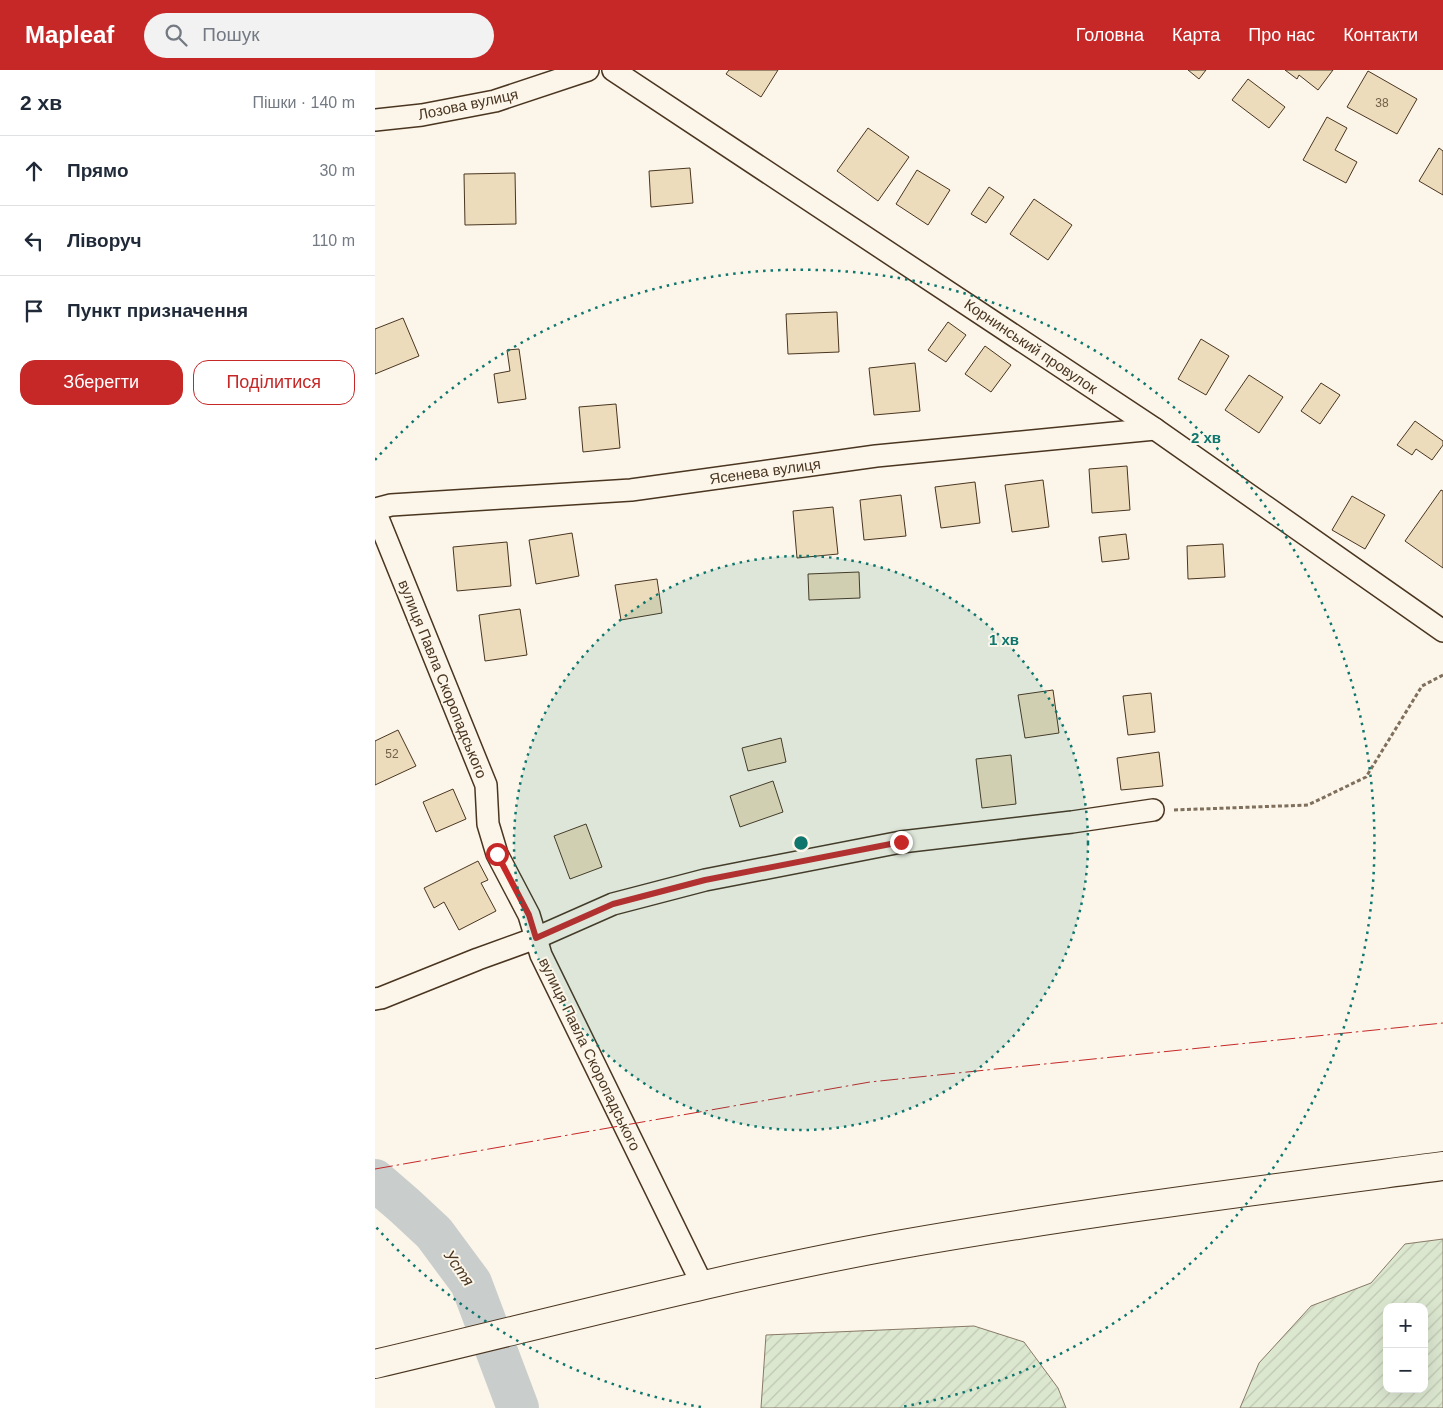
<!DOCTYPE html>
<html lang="uk">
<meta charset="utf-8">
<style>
body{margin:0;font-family:Arial,sans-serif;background:#f2f2f3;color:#1f2937}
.controls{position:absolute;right:15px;bottom:15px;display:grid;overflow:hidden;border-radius:10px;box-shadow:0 5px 20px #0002}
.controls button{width:45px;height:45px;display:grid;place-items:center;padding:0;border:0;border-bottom:1px solid #e0e1e3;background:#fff;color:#1f2937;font:25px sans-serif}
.stop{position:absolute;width:15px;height:15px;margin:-11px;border:4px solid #c62828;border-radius:50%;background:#fff}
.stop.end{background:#c62828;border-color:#fff;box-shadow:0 1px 5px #0008}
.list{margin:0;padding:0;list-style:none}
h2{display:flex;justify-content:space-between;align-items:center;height:65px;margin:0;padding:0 20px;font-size:21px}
h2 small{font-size:16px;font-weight:400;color:#747a83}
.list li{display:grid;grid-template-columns:32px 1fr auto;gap:15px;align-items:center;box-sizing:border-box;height:70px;padding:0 20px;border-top:1px solid #e0e1e3}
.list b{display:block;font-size:19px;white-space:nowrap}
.list em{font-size:16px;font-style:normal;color:#747a83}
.actions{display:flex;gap:10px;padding:15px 20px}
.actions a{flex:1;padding:11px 0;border:1px solid #c62828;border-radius:15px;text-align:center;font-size:18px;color:#c62828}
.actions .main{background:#c62828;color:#fff}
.icon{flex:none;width:28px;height:28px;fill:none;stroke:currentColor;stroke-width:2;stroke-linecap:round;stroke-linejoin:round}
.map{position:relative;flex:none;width:1068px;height:1338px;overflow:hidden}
header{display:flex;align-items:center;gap:30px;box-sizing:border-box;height:70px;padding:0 25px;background:#c62828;color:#fff}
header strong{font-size:24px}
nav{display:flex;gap:28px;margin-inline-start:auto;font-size:18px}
.search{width:350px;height:45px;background:#f2f2f3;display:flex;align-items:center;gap:12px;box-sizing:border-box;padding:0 18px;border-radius:28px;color:#747a83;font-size:19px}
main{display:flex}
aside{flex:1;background:#fff}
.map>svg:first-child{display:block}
.garden{fill:url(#garden-furrows);stroke:#887966;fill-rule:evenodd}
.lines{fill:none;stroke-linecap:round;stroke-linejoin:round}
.river{stroke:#c9cecd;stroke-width:42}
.building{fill:#ecdcbc;stroke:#4a3520}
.street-casing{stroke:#4a3520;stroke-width:24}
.highway-casing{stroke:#4a3520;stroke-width:30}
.path{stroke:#7f6f5c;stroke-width:3;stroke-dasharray:4 2.5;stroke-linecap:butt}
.street{stroke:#fbf6e9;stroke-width:21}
.highway{stroke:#fbf6e9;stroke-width:28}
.power{stroke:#c62828;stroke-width:1;stroke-dasharray:18 4 2.5 4;stroke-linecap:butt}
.route{stroke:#c62828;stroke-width:6}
.ring{fill:none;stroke:#0f766e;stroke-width:2.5;stroke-dasharray:2.5 5}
.labels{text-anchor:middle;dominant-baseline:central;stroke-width:4;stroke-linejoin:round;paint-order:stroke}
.number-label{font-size:12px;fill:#725f47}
.street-label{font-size:15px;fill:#4a3520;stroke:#fbf6e9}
.water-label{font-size:16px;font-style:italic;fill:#4a3520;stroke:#fbf6e9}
.centre{fill:#0f766e;stroke:#fbf6e9;stroke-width:2.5}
.ring-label{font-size:15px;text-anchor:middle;font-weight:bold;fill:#0f766e;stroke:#fbf6e9;stroke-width:4;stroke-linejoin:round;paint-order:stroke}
</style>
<header>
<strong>Mapleaf</strong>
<div class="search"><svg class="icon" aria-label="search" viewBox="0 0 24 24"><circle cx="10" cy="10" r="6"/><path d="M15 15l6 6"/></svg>Пошук</div>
<nav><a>Головна</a><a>Карта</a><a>Про нас</a><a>Контакти</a></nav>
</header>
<main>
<aside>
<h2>2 хв<small>Пішки · 140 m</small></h2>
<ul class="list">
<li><svg class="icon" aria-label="ahead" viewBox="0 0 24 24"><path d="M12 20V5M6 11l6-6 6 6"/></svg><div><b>Прямо</b></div><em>30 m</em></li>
<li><svg class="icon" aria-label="left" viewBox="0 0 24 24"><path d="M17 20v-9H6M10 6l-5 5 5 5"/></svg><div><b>Ліворуч</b></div><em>110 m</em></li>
<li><svg class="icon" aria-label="arrive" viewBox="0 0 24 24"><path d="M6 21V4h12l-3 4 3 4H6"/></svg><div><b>Пункт призначення</b></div></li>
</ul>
<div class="actions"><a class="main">Зберегти</a><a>Поділитися</a></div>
</aside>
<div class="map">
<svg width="1068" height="1338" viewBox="0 0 1068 1338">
<defs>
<pattern id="garden-furrows" width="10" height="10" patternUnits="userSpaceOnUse" patternTransform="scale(1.25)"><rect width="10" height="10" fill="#dce7d0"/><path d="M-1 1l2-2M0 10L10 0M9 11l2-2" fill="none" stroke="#bec7b2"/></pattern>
</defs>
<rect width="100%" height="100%" fill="#fbf6e9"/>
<g class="garden">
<path d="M1068,1169V1338H865L884,1293L936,1236L996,1213L1030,1174ZM1012,1237H1049V1319H1012Z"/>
<polygon points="599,1256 649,1272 683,1318 691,1338 386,1338 391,1265"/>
</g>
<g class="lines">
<polyline class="river" points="0,1110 30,1136 59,1163 96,1213 143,1338"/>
</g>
<g class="building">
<polygon points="354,0 403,0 386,27 351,4"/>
<polygon points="813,0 831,0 824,9"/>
<polygon points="910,0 958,0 943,20 924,5 922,9"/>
<polygon points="993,1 1042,29 1022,64 972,37"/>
<polygon points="873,9 910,37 894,58 857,30"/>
<polygon points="952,47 972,58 960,80 982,92 971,113 928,90"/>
<polygon points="493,58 534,87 503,131 462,101"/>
<polygon points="1064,78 1068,81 1068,125 1044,111"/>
<polygon points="315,98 318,133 276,137 274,101"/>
<polygon points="542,100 575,120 553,155 521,134"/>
<polygon points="140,103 141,154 90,155 89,104"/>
<polygon points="614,117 629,127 611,153 596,144"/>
<polygon points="659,129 697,155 673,190 635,164"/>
<polygon points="462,242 464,282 413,284 411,244"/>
<polygon points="28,248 44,286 0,304 0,259"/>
<polygon points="573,252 591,265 571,292 553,280"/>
<polygon points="826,269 854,286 831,325 803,309"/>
<polygon points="610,276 636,295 616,322 590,304"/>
<polygon points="144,279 151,329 123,333 119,304 135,301 132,280"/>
<polygon points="540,293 545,341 499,345 494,298"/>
<polygon points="874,305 908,327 884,363 850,340"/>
<polygon points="946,313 965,325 945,354 926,341"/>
<polygon points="241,334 245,378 208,382 204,337"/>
<polygon points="1040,351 1068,371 1068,375 1057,390 1041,379 1037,385 1022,375"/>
<polygon points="752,396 755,440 717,443 714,399"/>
<polygon points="668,410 674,457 637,462 630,415"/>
<polygon points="600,412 605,453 566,458 560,417"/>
<polygon points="1066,420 1068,421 1068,498 1030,471"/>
<polygon points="526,425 531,466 489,470 485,430"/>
<polygon points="977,426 1010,445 990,479 957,460"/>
<polygon points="458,437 463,484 422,488 418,441"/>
<polygon points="197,463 204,506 161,514 154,470"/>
<polygon points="751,464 754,489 727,492 724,467"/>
<polygon points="132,472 136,516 82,521 78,477"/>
<polygon points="848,474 850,507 813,509 812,476"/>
<polygon points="484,502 485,528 434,530 433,504"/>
<polygon points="282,509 287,543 246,550 240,515"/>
<polygon points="145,539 152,585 110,591 104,545"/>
<polygon points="678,620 684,663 650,668 643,625"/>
<polygon points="776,623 780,662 753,665 748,626"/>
<polygon points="23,660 41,696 0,715 0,671"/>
<polygon points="406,668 411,692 373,701 367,678"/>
<polygon points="784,682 788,716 746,720 742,688"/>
<polygon points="636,685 641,734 607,738 601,689"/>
<polygon points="398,711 408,742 365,757 355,726"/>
<polygon points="78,719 91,749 61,762 48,732"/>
<polygon points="211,754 227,797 195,809 179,766"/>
<polygon points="103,791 113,810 106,813 121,841 84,860 69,832 59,838 49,818"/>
</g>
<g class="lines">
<g class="street-casing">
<g id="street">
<polyline points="238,0 780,359 1068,561"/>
<polyline points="0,50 47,45 120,31 213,0"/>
<polyline points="0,439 16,435 256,420 501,386 780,359"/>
<polyline points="0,441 111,715 113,754 122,784 154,845 166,885 327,1214"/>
<polyline points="0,929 6,928 103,889 161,868 238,834 330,810 526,772 697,752 778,740"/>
</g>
</g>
<g class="highway-casing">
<path id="highway" d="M0,1294C174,1253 346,1207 522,1175C703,1143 886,1120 1068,1096"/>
</g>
<polyline class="path" points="799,740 933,735 991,707 1047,616 1068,605"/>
<use href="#street" class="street"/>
<use href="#highway" class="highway"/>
<polyline class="power" points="0,1099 495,1012 1068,953"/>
</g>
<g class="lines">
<polyline class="route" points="122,784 154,845 161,868 238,834 330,810 526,772"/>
</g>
<circle cx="426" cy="773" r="287" fill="#0f766e" fill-opacity=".12"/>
<g class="ring">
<circle cx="426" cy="773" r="287"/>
<path d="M326 1337A573 573 0 0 1 0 1156M0 390A573 573 0 1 1 526 1337"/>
</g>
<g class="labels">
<g class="number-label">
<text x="1007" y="33">38</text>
<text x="17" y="684">52</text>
</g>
<g class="street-label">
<text transform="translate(93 34) rotate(-12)">Лозова вулиця</text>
<text transform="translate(656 276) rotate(34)">Корнинський провулок</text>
<text transform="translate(390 401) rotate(-8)">Ясенева вулиця</text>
<text transform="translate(68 609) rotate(68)">вулиця Павла Скоропадського</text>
<text transform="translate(215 984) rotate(64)">вулиця Павла Скоропадського</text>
</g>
<g class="water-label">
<text transform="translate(84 1198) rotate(55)">Устя</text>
</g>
</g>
<circle cx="426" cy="773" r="8" class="centre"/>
<g class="ring-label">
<text x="831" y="373">2 хв</text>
<text x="629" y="575">1 хв</text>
</g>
</svg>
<div class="controls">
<button>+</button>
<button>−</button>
</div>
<div class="stop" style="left:122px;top:784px"></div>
<div class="stop end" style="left:526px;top:772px"></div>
</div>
</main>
